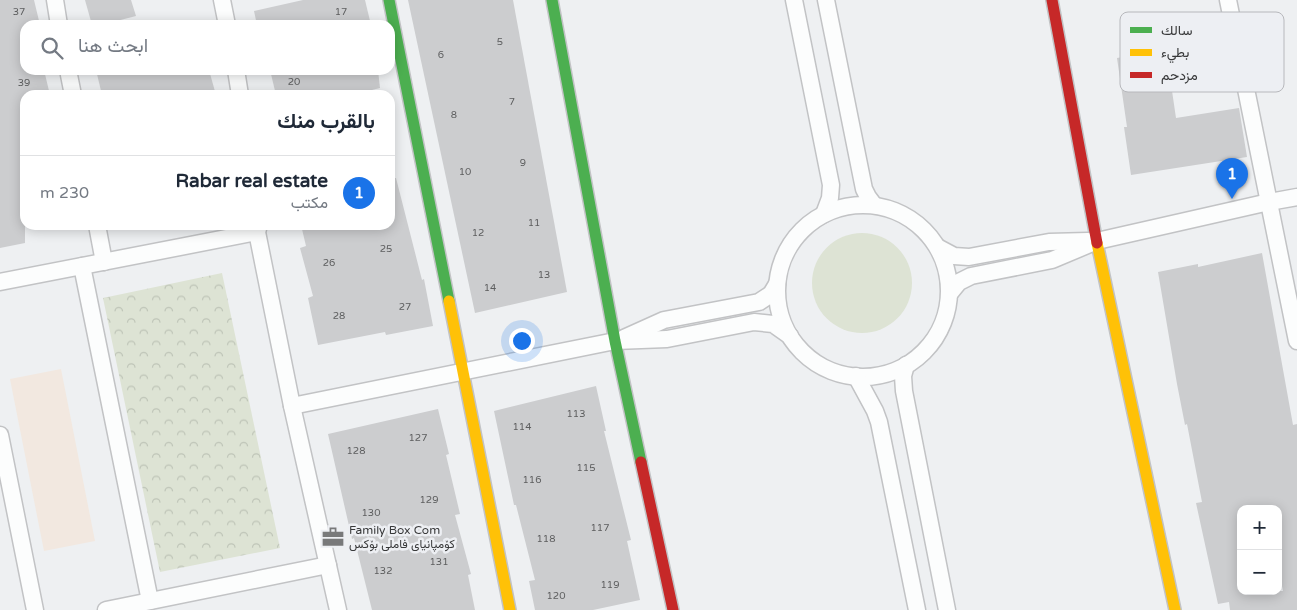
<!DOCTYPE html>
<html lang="ar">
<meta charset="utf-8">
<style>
body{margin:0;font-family:"Varela Round",Vazirmatn,sans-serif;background:#f6f6f7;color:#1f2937;direction:rtl}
.controls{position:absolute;right:15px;bottom:15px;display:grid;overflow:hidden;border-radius:10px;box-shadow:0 2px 12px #0003}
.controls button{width:45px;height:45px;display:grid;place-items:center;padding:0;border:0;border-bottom:1px solid #e0e1e3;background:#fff;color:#1f2937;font:25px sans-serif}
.you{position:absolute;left:521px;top:340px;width:18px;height:18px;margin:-12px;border:4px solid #fff;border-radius:50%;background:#1a73e8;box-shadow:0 0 0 8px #1a73e833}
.badge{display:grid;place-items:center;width:32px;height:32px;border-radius:50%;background:#1a73e8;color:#fff;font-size:16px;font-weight:700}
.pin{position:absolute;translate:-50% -41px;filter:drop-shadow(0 1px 2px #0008)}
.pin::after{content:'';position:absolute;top:26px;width:18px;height:15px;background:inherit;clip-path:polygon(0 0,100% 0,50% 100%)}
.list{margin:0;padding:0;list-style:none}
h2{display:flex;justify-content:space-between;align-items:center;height:65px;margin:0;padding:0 20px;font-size:21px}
h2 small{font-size:16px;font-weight:400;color:#747a83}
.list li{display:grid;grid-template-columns:32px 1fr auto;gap:15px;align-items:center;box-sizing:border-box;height:75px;padding:0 20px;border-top:1px solid #e0e1e3}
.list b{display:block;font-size:19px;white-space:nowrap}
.list p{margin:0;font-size:16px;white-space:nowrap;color:#747a83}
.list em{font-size:16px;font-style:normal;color:#747a83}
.icon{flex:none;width:28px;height:28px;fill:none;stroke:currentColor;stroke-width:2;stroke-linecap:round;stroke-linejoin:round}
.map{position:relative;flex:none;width:1297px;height:610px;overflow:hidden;direction:ltr}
.search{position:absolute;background:#fff;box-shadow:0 2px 12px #0003;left:20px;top:20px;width:375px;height:55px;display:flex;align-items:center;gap:12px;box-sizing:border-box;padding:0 18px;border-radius:15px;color:#747a83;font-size:19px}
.panel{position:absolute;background:#fff;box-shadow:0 2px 12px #0003;left:20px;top:90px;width:375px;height:140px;border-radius:15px;direction:rtl}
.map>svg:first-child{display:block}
.commercial{fill:#f2e8e0}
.green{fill:#dde3d4}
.park{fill:url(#park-crowns)}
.building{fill:#cccdcf;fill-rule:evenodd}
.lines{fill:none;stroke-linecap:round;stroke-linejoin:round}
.street-casing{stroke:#c2c3c5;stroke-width:19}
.fast-casing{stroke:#c2c3c5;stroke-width:14}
.slow-casing{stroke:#c2c3c5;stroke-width:14}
.jam-casing{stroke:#c2c3c5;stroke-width:14}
.street{stroke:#fcfdfd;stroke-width:16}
.fast{stroke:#4caf50;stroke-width:11}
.slow{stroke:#ffc107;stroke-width:11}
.jam{stroke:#c62828;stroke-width:11}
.labels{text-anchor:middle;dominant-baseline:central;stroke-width:5;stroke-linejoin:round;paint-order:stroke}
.number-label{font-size:10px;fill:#5d5e5f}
.poi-label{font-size:12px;fill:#38393a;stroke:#edeff3;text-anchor:start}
.key{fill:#edeff3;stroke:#b7b8bc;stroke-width:1}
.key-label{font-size:14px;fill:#38393a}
</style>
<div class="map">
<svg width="1297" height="610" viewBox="0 0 1297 610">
<defs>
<pattern id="park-crowns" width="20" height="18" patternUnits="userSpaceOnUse" patternTransform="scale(1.25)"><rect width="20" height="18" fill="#dde3d4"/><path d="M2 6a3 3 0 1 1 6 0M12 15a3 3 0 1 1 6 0" fill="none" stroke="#bec4b7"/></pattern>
</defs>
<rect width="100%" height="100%" fill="#eef0f2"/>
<polygon class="commercial" points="61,369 95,541 44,551 10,379"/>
<circle class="green" cx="862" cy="283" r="50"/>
<polygon class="park" points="222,273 280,548 160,572 103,298"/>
<g class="building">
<polygon points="0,0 34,0 40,25 25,25 25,70 44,70 50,95 25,95 25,243 0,248"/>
<polygon points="85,0 131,0 136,16 101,25 92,25"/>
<polygon points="303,0 365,0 371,25 257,25 254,11"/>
<polygon points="408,0 513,0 567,292 475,313"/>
<polygon points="1166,50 1176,118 1239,108 1247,157 1131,175 1124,127 1127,127 1117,58"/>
<polygon points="96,70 209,70 216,95 102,95"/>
<polygon points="270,70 378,70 380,88 352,95 276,95"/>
<polygon points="390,178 396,178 422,280 424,279 433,326 386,335 385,332 318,345 308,298 313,296 300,248 306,246 301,225 390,225"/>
<path d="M1262,253L1293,425L1297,424V610H1230L1229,602L1218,604L1196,503L1202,502L1187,424L1185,425L1177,384L1158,272L1198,264V267ZM1241,509H1278V566L1283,591H1241Z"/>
<polygon points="596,386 606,431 604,431 631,540 627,541 640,600 593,610 535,610 529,581 535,580 516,505 514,505 494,411"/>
<polygon points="438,409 449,454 446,455 460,514 455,515 471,574 468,575 475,610 372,610 354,538 352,539 328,434"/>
</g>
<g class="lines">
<g class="street-casing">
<g id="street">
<polyline points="55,0 59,25"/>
<polyline points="222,0 227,25"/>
<polyline points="794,0 831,185 830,198 824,214"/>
<polyline points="826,0 864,189 868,197 874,205"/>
<polyline points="1228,0 1297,341"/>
<polyline points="68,70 73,95"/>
<polyline points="236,70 240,95"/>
<circle cx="863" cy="291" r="86"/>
<polyline points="97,225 104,262"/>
<polyline points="259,225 257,232 292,406 338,610"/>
<polyline points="939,248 954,256 969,257 1049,242 1088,241"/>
<polyline points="82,266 150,601"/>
<polyline points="0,282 257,232"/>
<polyline points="950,293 959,282 971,276 1052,260 1097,241 1269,202 1297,197"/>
<polyline points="624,338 664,320 759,302 771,294 777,284"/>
<polyline points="906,365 903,376 904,391 947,610"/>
<polyline points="856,376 875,411 879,422 917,610"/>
<polyline points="292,406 615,341 667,339 754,322 773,324 790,336"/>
<polyline points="0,435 35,610"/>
<polyline points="106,610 328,565"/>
</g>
</g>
<g class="fast-casing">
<g id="fast">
<polyline points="389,0 449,301"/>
<polyline points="552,0 615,341 641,462"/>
</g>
</g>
<g class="slow-casing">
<g id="slow">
<polyline points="1097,243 1175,610"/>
<polyline points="449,301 510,610"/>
</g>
</g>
<g class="jam-casing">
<g id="jam">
<polyline points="1052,0 1097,243"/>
<polyline points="641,462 673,610"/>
</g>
</g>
<use href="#street" class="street"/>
<use href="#fast" class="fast"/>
<use href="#slow" class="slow"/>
<use href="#jam" class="jam"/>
</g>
<defs>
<g id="office-bare" transform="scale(1.725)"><path d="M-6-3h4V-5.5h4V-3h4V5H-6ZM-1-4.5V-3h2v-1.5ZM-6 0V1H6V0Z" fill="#78797a" stroke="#edeff3" stroke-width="2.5" paint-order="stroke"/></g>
</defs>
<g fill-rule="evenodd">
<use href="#office-bare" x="333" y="537"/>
</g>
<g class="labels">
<g class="number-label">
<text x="19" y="12">37</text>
<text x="341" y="12">17</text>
<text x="500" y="42">5</text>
<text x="441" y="55">6</text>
<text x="294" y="82">20</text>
<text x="24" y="83">39</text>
<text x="512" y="102">7</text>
<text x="454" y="115">8</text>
<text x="523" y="163">9</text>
<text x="465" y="172">10</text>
<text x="534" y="223">11</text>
<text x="478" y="233">12</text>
<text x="386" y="249">25</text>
<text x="329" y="263">26</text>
<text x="544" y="275">13</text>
<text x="490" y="288">14</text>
<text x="405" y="307">27</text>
<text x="339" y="316">28</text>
<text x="576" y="414">113</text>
<text x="522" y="427">114</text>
<text x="418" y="438">127</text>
<text x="356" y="451">128</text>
<text x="586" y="468">115</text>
<text x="532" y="480">116</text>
<text x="429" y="500">129</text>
<text x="371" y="513">130</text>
<text x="600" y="528">117</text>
<text x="546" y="539">118</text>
<text x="439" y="562">131</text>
<text x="383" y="571">132</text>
<text x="610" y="585">119</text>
<text x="556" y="596">120</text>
</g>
<g class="poi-label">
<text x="349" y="530">Family Box Com<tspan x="349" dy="14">کۆمپانیای فاملی بۆکس</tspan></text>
</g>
</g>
<rect x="1120" y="12" width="164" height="80" rx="8" class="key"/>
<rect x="1130" y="27" width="22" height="6" fill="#4caf50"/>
<rect x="1130" y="49" width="22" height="7" fill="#ffc107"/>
<rect x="1130" y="72" width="22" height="6" fill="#c62828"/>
<g class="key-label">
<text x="1161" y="35">سالك</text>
<text x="1161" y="57">بطيء</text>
<text x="1161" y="80">مزدحم</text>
</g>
</svg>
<div class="controls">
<button>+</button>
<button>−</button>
</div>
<div class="you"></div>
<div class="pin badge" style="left:1232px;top:199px">1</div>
<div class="search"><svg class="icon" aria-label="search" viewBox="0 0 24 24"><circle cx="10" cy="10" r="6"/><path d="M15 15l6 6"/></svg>ابحث هنا</div>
<section class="panel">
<h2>بالقرب منك<small></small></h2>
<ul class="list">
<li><span class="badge">1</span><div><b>Rabar real estate</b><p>مكتب</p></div><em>230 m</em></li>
</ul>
</section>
</div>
